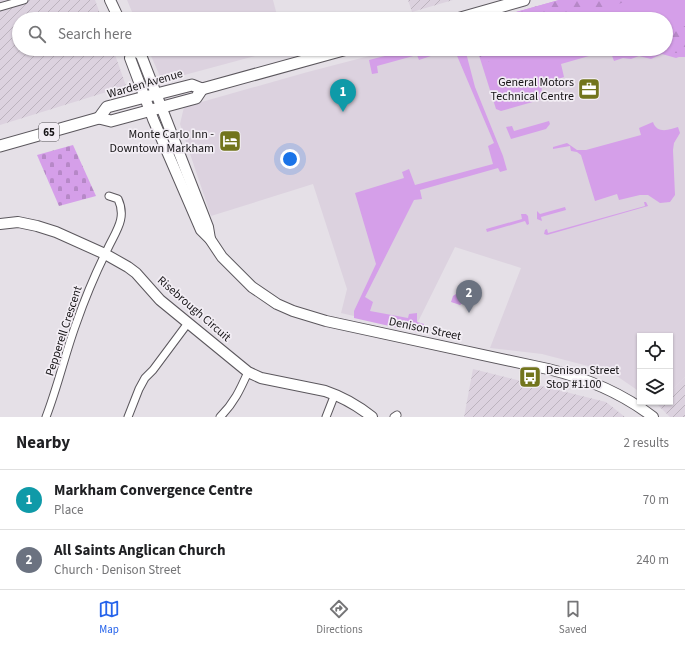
<!DOCTYPE html>
<meta charset="utf-8">
<style>
body{margin:0;font-family:"Source Sans 3",sans-serif;background:#f2f2f2;color:#202124}
.controls{position:absolute;right:12px;bottom:12px;display:grid;overflow:hidden;border-radius:0px;box-shadow:0 1px 3px #0004}
.controls button{width:36px;height:36px;display:grid;place-items:center;padding:0;border:0;border-bottom:1px solid #e0e0e0;background:#fff;color:#202124;font:20px sans-serif}
.you{position:absolute;left:290px;top:159px;width:14px;height:14px;margin:-10px;border:3px solid #fff;border-radius:50%;background:#1a73e8;box-shadow:0 0 0 6px #1a73e833}
.badge{display:grid;place-items:center;width:26px;height:26px;border-radius:50%;background:#2563eb;color:#fff;font-size:13px;font-weight:700}
.pin{position:absolute;translate:-50% -33px;filter:drop-shadow(0 1px 2px #0008)}
.pin::after{content:'';position:absolute;top:21px;width:14px;height:12px;background:inherit;clip-path:polygon(0 0,100% 0,50% 100%)}
.list{margin:0;padding:0;list-style:none}
h2{display:flex;justify-content:space-between;align-items:center;height:52px;margin:0;padding:0 16px;font-size:17px}
h2 small{font-size:13px;font-weight:400;color:#757577}
.list li{display:grid;grid-template-columns:26px 1fr auto;gap:12px;align-items:center;box-sizing:border-box;height:60px;padding:0 16px;border-top:1px solid #e0e0e0}
.list b{display:block;font-size:15px;white-space:nowrap}
.list p{margin:0;font-size:13px;white-space:nowrap;color:#757577}
.list em{font-size:13px;font-style:normal;color:#757577}
.icon{flex:none;width:22px;height:22px;fill:none;stroke:currentColor;stroke-width:2;stroke-linecap:round;stroke-linejoin:round}
.map{position:relative;flex:none;width:685px;height:417px;overflow:hidden}
.search{position:absolute;background:#fff;box-shadow:0 1px 3px #0004;left:12px;right:12px;top:12px;height:44px;display:flex;align-items:center;gap:10px;box-sizing:border-box;padding:0 14px;border-radius:22px;color:#757577;font-size:15px}
.sheet{height:172px;background:#fff}
nav{display:flex;justify-content:space-around;align-items:center;box-sizing:border-box;height:56px;border-top:1px solid #e0e0e0;background:#fff;font-size:11px;color:#757577}
nav a{display:grid;justify-items:center;gap:2px}
nav .on{color:#2563eb}
.map>svg:first-child{display:block}
.built{fill:#dcd2df}
.industrial{fill:url(#industrial-furrows)}
.green{fill:#d59fe9}
.forest{fill:url(#forest-firs)}
.cemetery{fill:url(#cemetery-stones)}
.lines{fill:none;stroke-linecap:round;stroke-linejoin:round}
.street-casing{stroke:#5b575d;stroke-width:9}
.secondary-casing{stroke:#5b575d;stroke-width:12}
.primary-casing{stroke:#5b575d;stroke-width:13}
.street{stroke:#fff;stroke-width:7}
.secondary{stroke:#fff;stroke-width:10}
.primary{stroke:#fff;stroke-width:11}
.labels{text-anchor:middle;dominant-baseline:central;stroke-width:3.5;stroke-linejoin:round;paint-order:stroke}
.shield{fill:#f2edf4;stroke:#575458;stroke-width:1}
.shield-label{font-size:11px;font-weight:bold;fill:#151315}
.poi-label{font-size:12px;fill:#151315;stroke:#f2edf4;text-anchor:end}
.street-label{font-size:12px;fill:#151315;stroke:#f2edf4}
</style>
<div class="map">
<svg width="685" height="417" viewBox="0 0 685 417">
<defs>
<pattern id="industrial-furrows" width="10" height="10" patternUnits="userSpaceOnUse"><rect width="10" height="10" fill="#dcd2df"/><path d="M-1 1l2-2M0 10L10 0M9 11l2-2" fill="none" stroke="#bcb3be"/></pattern>
<pattern id="forest-firs" width="22" height="20" patternUnits="userSpaceOnUse"><rect width="22" height="20" fill="#d59fe9"/><path d="M5 1l3.5 6h-7zM16 11l3.5 6h-7z" fill="#b688c7"/></pattern>
<pattern id="cemetery-stones" width="16" height="16" patternUnits="userSpaceOnUse"><rect width="16" height="16" fill="#d59fe9"/><path d="M2 7V4a2 2 0 0 1 4 0v3zM10 15v-3a2 2 0 0 1 4 0v3z" fill="#b688c7"/></pattern>
</defs>
<rect width="100%" height="100%" fill="#e5e0e7"/>
<g class="built">
<polygon points="127,0 273,0 278,19 135,19"/>
<polygon points="685,0 685,377 670,392 670,336 640,336 640,392 611,372 542,354 490,348 521,268 455,247 414,330 341,313 347,289 313,184 211,216 180,124 184,107 304,73 396,49 666,49 666,19"/>
<polygon points="148,49 281,49 162,81"/>
</g>
<g class="industrial">
<polygon points="0,0 95,0 102,19 19,19 19,49 113,49 126,86 0,125"/>
<polygon points="408,0 453,0 412,12"/>
<polygon points="473,369 606,402 625,417 464,417"/>
<polygon points="685,377 685,417 670,417 658,405 660,402 670,402 670,392"/>
</g>
<g class="green">
<path d="M559,0H685V57H679L676,58L662,54L651,59L639,56L631,59L623,58L614,61L610,50L561,64L564,77L544,84C540,88 542,93 543,99L501,111L496,109L477,49H666V19H491Z"/>
<polygon points="412,49 442,49 431,52 431,56 419,60 417,55 377,66 378,73 372,74 369,60"/>
<polygon points="447,49 465,49 475,87 503,156 507,170 500,172 498,168 420,190 422,199 414,200 365,297 373,302 370,311 408,318 409,314 417,313 417,322 424,324 424,326 416,332 354,318 354,311 376,264 355,193 404,178 402,172 409,169 415,185 493,164 488,146 494,143 455,51 448,52"/>
<polygon points="549,121 550,124 546,129 511,139 506,127 512,126 514,131"/>
<path d="M653,122C657,134 669,130 678,127L680,133L674,143L673,150L675,195L670,202L660,203L648,195H640L619,200L617,194L595,201L581,155L577,152L571,151L570,146L553,149V147L567,143L577,150H586L641,135L639,128Z"/>
<polygon points="644,202 646,202 648,206 547,235 544,234 545,230 547,229 548,233 645,206"/>
<polygon points="565,207 566,210 541,217 542,221 537,219 537,211 540,214"/>
<polygon points="521,214 526,214 528,216 529,224 527,225 525,221 487,232 486,229 522,219"/>
<polygon points="456,294 466,297 464,302 460,305 451,302 453,296"/>
</g>
<g class="forest">
<path d="M559,0H630C620,3 606,10 596,8L560,19H491Z"/>
<path d="M685,26V53C672,54 660,50 647,49C642,49 639,51 634,49H666V34H668V31L672,27Z"/>
<polygon points="479,49 494,49 490,61 485,63 480,58"/>
</g>
<polygon class="cemetery" points="73,145 96,196 59,206 37,155"/>
<g class="lines">
<g class="street-casing">
<g id="street">
<polyline points="0,7 24,0"/>
<path d="M46,417C58,386 65,354 76,324C85,298 96,272 108,248C116,231 127,218 118,199L109,196"/>
<polyline points="128,417 139,389 145,378 153,370 188,323"/>
<path d="M220,417C234,403 240,390 248,372"/>
<polyline points="326,417 335,394"/>
<polyline points="394,417 397,415"/>
</g>
</g>
<g class="secondary-casing">
<g id="secondary">
<polyline points="110,0 119,19"/>
<path d="M133,49L130,58L153,119L201,230L210,239L222,257L252,287L277,304L293,311L326,321L548,369C586,378 622,393 653,417"/>
<polyline points="133,49 141,55 208,227 210,239"/>
<path d="M0,224L18,222L37,226L56,232L105,254L128,267L136,273L160,300L248,372L261,378L325,391C343,397 357,405 372,417"/>
</g>
</g>
<g class="primary-casing">
<g id="primary">
<polyline points="457,19 524,0"/>
<polyline points="99,118 107,107 145,97 192,85 202,89 347,49"/>
<polyline points="0,146 99,118 111,121 196,98 202,89"/>
</g>
</g>
<use href="#street" class="street"/>
<use href="#secondary" class="secondary"/>
<use href="#primary" class="primary"/>
</g>
<defs>
<g id="office-square" transform="scale(1.15)"><rect x="-9" y="-9" width="18" height="18" rx="4" fill="#72751d" stroke="#f2edf4"/><path d="M-6-3h4V-5.5h4V-3h4V5H-6ZM-1-4.5V-3h2v-1.5ZM-6 0V1H6V0Z" fill="#fff"/></g>
<g id="hotel-square" transform="scale(1.15)"><rect x="-9" y="-9" width="18" height="18" rx="4" fill="#72751d" stroke="#f2edf4"/><path d="M-6-4.5h1.5V1H6V5H4.5V3h-9V5H-6ZM-4 0a1.8 1.8 0 1 1 3.6 0ZM.5 0V-2.5h3Q6-2.5 6 0Z" fill="#fff"/></g>
<g id="bus-square" transform="scale(1.15)"><rect x="-9" y="-9" width="18" height="18" rx="4" fill="#72751d" stroke="#f2edf4"/><path d="M-5-6H5V4H4V6H2V4H-2V6H-4V4H-5ZM-3.5-4V0h7V-4ZM-3.5 1.2v1.5H-2V1.2ZM2 1.2v1.5H3.5V1.2Z" fill="#fff"/></g>
</defs>
<g fill-rule="evenodd">
<use href="#office-square" x="589" y="89"/>
<use href="#hotel-square" x="230" y="141"/>
<use href="#bus-square" x="530" y="377"/>
</g>
<g class="labels">
<rect class="shield" x="39" y="123" width="20" height="18" rx="3"/>
<g class="shield-label">
<text x="49" y="132">65</text>
</g>
<g class="poi-label">
<text x="574" y="82">General Motors<tspan x="574" dy="14">Technical Centre</tspan></text>
<text x="214" y="134">Monte Carlo Inn -<tspan x="214" dy="14">Downtown Markham</tspan></text>
<text x="546" y="370" text-anchor="start">Denison Street<tspan x="546" dy="14">Stop #1100</tspan></text>
</g>
<g class="street-label">
<text transform="translate(145 84) rotate(-16)">Warden Avenue</text>
<text transform="translate(194 309) rotate(41)">Risebrough Circuit</text>
<text transform="translate(425 329) rotate(12)">Denison Street</text>
<text transform="translate(64 331) rotate(-72)">Pepperell Crescent</text>
</g>
</g>
</svg>
<div class="controls">
<button><svg class="icon" aria-label="locate" viewBox="0 0 24 24"><circle cx="12" cy="12" r="6"/><path d="M12 2v4M12 18v4M2 12h4M18 12h4"/></svg></button>
<button><svg class="icon" aria-label="layers" viewBox="0 0 24 24"><path d="M12 4l9 5-9 5-9-5zM3 14l9 5 9-5"/></svg></button>
</div>
<div class="you"></div>
<div class="pin badge" style="left:343px;top:112px;background:#0f9aa8">1</div>
<div class="pin badge" style="left:469px;top:313px;background:#6b7280">2</div>
<div class="search"><svg class="icon" aria-label="search" viewBox="0 0 24 24"><circle cx="10" cy="10" r="6"/><path d="M15 15l6 6"/></svg>Search here</div>
</div>
<section class="sheet">
<h2>Nearby<small>2 results</small></h2>
<ul class="list">
<li><span class="badge" style="background:#0f9aa8">1</span><div><b>Markham Convergence Centre</b><p>Place</p></div><em>70 m</em></li>
<li><span class="badge" style="background:#6b7280">2</span><div><b>All Saints Anglican Church</b><p>Church · Denison Street</p></div><em>240 m</em></li>
</ul>
</section>
<nav>
<a class="on"><svg class="icon" aria-label="map" viewBox="0 0 24 24"><path d="M3 6l6-2 6 2 6-2v14l-6 2-6-2-6 2zM9 4v14M15 6v14"/></svg>Map</a>
<a><svg class="icon" aria-label="directions" viewBox="0 0 24 24"><path d="M12 3l9 9-9 9-9-9zM9 14v-3h6M13 9l2 2-2 2"/></svg>Directions</a>
<a><svg class="icon" aria-label="saved" viewBox="0 0 24 24"><path d="M7 4h10v16l-5-4-5 4z"/></svg>Saved</a>
</nav>
